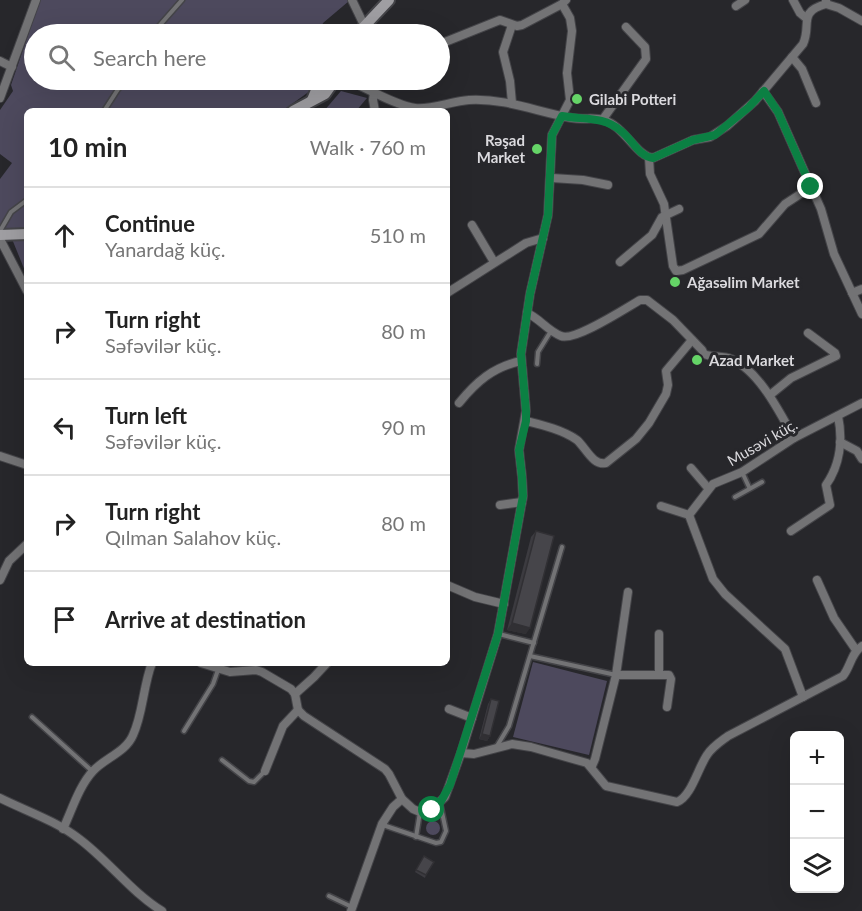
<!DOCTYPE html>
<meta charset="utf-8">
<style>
body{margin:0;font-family:Lato,sans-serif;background:#f6f6f6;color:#222}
.controls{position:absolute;right:18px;bottom:18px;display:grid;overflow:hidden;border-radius:9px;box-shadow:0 6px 24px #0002}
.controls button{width:54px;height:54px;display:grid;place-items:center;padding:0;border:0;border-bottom:2px solid #e0e0e0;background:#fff;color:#222;font:30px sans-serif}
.stop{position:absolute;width:18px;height:18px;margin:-14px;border:4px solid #0b8043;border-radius:50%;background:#fff}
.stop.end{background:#0b8043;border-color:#fff;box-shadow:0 2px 6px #0008}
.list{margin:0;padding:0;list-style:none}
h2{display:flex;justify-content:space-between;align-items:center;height:78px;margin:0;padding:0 24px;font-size:26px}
h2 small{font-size:20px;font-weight:400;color:#767676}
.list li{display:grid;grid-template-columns:39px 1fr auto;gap:18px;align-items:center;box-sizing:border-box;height:96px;padding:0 24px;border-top:2px solid #e0e0e0}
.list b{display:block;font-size:22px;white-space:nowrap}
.list p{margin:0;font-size:20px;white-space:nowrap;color:#767676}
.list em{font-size:20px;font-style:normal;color:#767676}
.icon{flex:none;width:33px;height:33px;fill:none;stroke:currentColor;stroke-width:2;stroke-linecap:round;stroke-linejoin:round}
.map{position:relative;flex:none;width:862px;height:911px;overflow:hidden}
.search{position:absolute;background:#fff;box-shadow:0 6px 24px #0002;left:24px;top:24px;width:426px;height:66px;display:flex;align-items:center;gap:15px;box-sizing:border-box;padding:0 21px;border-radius:33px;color:#767676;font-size:22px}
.panel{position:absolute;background:#fff;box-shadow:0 6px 24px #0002;left:24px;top:108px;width:426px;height:558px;border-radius:9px}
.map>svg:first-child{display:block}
.green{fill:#4d495d}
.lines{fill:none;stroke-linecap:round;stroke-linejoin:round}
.lane-casing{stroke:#444448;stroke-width:7}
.street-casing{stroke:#444448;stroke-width:10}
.secondary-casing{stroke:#444448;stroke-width:14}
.lane{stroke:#737375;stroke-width:4}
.street{stroke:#737375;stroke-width:8}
.secondary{stroke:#9f9ea2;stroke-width:10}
.wall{fill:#3c3b40}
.shaded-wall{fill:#313034}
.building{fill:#46454a;stroke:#313034;stroke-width:1.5}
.route{stroke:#0b8043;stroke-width:8}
.poi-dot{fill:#65d467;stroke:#27272b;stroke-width:2}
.labels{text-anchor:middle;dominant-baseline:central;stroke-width:6;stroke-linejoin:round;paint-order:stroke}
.poi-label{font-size:15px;font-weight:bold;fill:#dbdade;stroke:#27272b;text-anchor:start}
.street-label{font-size:15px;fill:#dbdade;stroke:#27272b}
</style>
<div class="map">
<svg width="862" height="911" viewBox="0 0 862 911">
<rect width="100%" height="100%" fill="#27272b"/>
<g class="green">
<polygon points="40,0 349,0 349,1 323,23 319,34 34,34 34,80 319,80 310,91 282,111 27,111 27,230 0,231 0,179 12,163 0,154 0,110 13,91 11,85"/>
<polygon points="341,91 367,98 356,111 324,111"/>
<polygon points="27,238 27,270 25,271 12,239"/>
<polygon points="533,662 607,681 589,755 513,737"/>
<circle cx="433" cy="828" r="7"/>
</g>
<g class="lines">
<g class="lane-casing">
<g id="lane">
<polyline points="152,34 182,0"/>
<polyline points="104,111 124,80"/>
<polyline points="0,231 11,212 27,200"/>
<polyline points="537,364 538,352 551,331"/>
<polyline points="742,472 749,487"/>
<polyline points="735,497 762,482"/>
<polyline points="499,634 534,643"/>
<polyline points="530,656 616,675"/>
<polyline points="32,717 92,771"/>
<polyline points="184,731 213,684 218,670"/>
<polyline points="497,746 509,726 562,547"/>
<polyline points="222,760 249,781 254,782 265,771"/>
<polyline points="383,825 436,843 441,842 446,831 440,803"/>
<polyline points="416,837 420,812"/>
<polyline points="329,896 352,907"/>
</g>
</g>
<g class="street-casing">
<g id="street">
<polyline points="352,0 364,25"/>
<polyline points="793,0 800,13 806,18"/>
<polyline points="826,4 839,8 862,21"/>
<polyline points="736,6 745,0"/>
<polyline points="440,44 500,20 517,26 522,25 562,4 566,0"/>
<polyline points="792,57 802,69 816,103"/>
<polyline points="0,61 12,67"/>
<path d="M348,80C366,88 397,106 415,108C431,110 452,101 469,100C506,98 537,112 572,118C583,120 595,117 604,120C624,126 637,157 653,158L693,140L710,137L727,126L755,101L803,44C812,25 797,12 826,4V0"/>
<polyline points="763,91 778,112 821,209 834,254 862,314"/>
<polyline points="374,92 373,100 375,111"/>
<polyline points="0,98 36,0"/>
<polyline points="512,103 510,81 503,52 512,25"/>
<polyline points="603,119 646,59 645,47 626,27"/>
<polyline points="649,158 650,174 664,204 673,266 676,271 683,270 759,234 785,204 811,187"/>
<polyline points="552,178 583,180 608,185"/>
<polyline points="472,225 494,262"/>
<polyline points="0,239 27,291"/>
<polyline points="620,262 652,235 662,217 679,209"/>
<polyline points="447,293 526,243 543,238"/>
<polyline points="852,293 862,289"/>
<path d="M527,313C539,318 548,331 561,336C574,342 626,308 640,300H647L673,320L702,350L704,354C712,358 722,355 731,359C759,370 780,413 794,438"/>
<polyline points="770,395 791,378 836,356 835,353 808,333"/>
<path d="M459,403C476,382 493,367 521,361"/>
<path d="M526,421C542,425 563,430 577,440C586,448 593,466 606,463L636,439L649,423L666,394L668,385L666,371L692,340"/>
<polyline points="840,442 857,451 862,459"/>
<polyline points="0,456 27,465"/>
<polyline points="691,468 708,488"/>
<polyline points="500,505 522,502"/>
<polyline points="661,506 689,515"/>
<path d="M791,531L830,505L826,485C840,465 843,440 838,416"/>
<polyline points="0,580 9,561 27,544"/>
<polyline points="817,580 834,618 856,650"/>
<polyline points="447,585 475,597 504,604"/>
<polyline points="659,634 659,673"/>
<polyline points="201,663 230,672 256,670 262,672 291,689 295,694 298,710 304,716 385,769 389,774 402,799 413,809 420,812 432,809 445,797 461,753 498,634 523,496 522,477 519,450 526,411 521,354 530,294 548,215 552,135 570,100 567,73 572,31 570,18 562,4"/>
<polyline points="616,675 669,675 671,679 667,707"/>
<polyline points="295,694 314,677 327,663"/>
<polyline points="803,697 785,649 725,594 713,579 689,515 713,484 742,472 794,438 862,403"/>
<polyline points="449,709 472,718"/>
<path d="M461,753L474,754L512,744L531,747L587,763L606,786L677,802C691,797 698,768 707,755C712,747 720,742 728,736L843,676C851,666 851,653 862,646"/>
<polyline points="592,766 595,759 616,675 628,592"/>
<polyline points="265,771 283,726 298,710"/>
<path d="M0,798C26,811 56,821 78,838C108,860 131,892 162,911"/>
<path d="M63,829C72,810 79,786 93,771C105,758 126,752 133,735C143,714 143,686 152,663"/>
<polyline points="351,911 382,824 393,807 402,799"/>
</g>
</g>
<g class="secondary-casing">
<g id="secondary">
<polyline points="357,34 389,0"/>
<polyline points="312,100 317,88 329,80"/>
<polyline points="293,111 325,94 335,80"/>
<polyline points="0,235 27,234"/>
</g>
</g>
<use href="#lane" class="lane"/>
<use href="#street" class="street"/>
<use href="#secondary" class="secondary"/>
</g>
<g class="wall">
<polygon points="536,531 526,634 507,630 531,537"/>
<polygon points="491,699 490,736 487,741 479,739 488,704"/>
<polygon points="424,856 426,875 425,878 415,872"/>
</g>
<g class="shaded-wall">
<polygon points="512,623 530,628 526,634 507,630"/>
<polygon points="482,734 490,736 487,741 479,739"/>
</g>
<g class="building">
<polygon points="172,28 179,34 169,34 168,33"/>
<polygon points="536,531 554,536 530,628 512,623"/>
<polygon points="491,699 499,701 490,736 482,734"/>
<polygon points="424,856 434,862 426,875 416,870"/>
</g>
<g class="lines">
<path class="route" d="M432,810L440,803L450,785L498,634L523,496L522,477L519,450L526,421V411L521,354L530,294L548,215L552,135L562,116C584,120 603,116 621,131C632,139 639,157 653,158L693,140L715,135L749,107L764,91L778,112L811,187"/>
</g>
<g class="poi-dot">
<circle cx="577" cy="99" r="6"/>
<circle cx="537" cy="149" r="6"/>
<circle cx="675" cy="282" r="6"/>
<circle cx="697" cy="360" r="6"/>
</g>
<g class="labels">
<g class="poi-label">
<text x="589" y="99">Gilabi Potteri</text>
<text x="525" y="140" text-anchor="end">Rəşad<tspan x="525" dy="17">Market</tspan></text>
<text x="687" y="282">Ağasəlim Market</text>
<text x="709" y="360">Azad Market</text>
</g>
<g class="street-label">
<text transform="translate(762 442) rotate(-30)">Musəvi küç.</text>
</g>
</g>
</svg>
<div class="controls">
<button>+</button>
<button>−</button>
<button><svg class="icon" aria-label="layers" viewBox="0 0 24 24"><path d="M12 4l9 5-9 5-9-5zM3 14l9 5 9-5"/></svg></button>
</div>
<div class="stop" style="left:432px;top:810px"></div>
<div class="stop end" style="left:811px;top:187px"></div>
<div class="search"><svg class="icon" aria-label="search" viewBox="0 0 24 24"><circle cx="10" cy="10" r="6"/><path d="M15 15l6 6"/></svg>Search here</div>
<section class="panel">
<h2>10 min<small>Walk · 760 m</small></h2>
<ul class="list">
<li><svg class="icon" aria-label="ahead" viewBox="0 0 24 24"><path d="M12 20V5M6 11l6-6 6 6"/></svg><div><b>Continue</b><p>Yanardağ küç.</p></div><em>510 m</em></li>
<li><svg class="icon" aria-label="right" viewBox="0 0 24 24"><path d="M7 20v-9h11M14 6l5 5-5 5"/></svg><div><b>Turn right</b><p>Səfəvilər küç.</p></div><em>80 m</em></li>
<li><svg class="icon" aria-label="left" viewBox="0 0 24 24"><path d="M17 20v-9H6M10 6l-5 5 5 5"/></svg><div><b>Turn left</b><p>Səfəvilər küç.</p></div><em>90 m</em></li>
<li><svg class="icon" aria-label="right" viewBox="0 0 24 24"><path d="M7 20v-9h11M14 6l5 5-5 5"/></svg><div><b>Turn right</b><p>Qılman Salahov küç.</p></div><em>80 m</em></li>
<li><svg class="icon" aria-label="arrive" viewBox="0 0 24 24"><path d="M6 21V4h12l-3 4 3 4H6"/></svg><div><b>Arrive at destination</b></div></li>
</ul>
</section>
</div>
